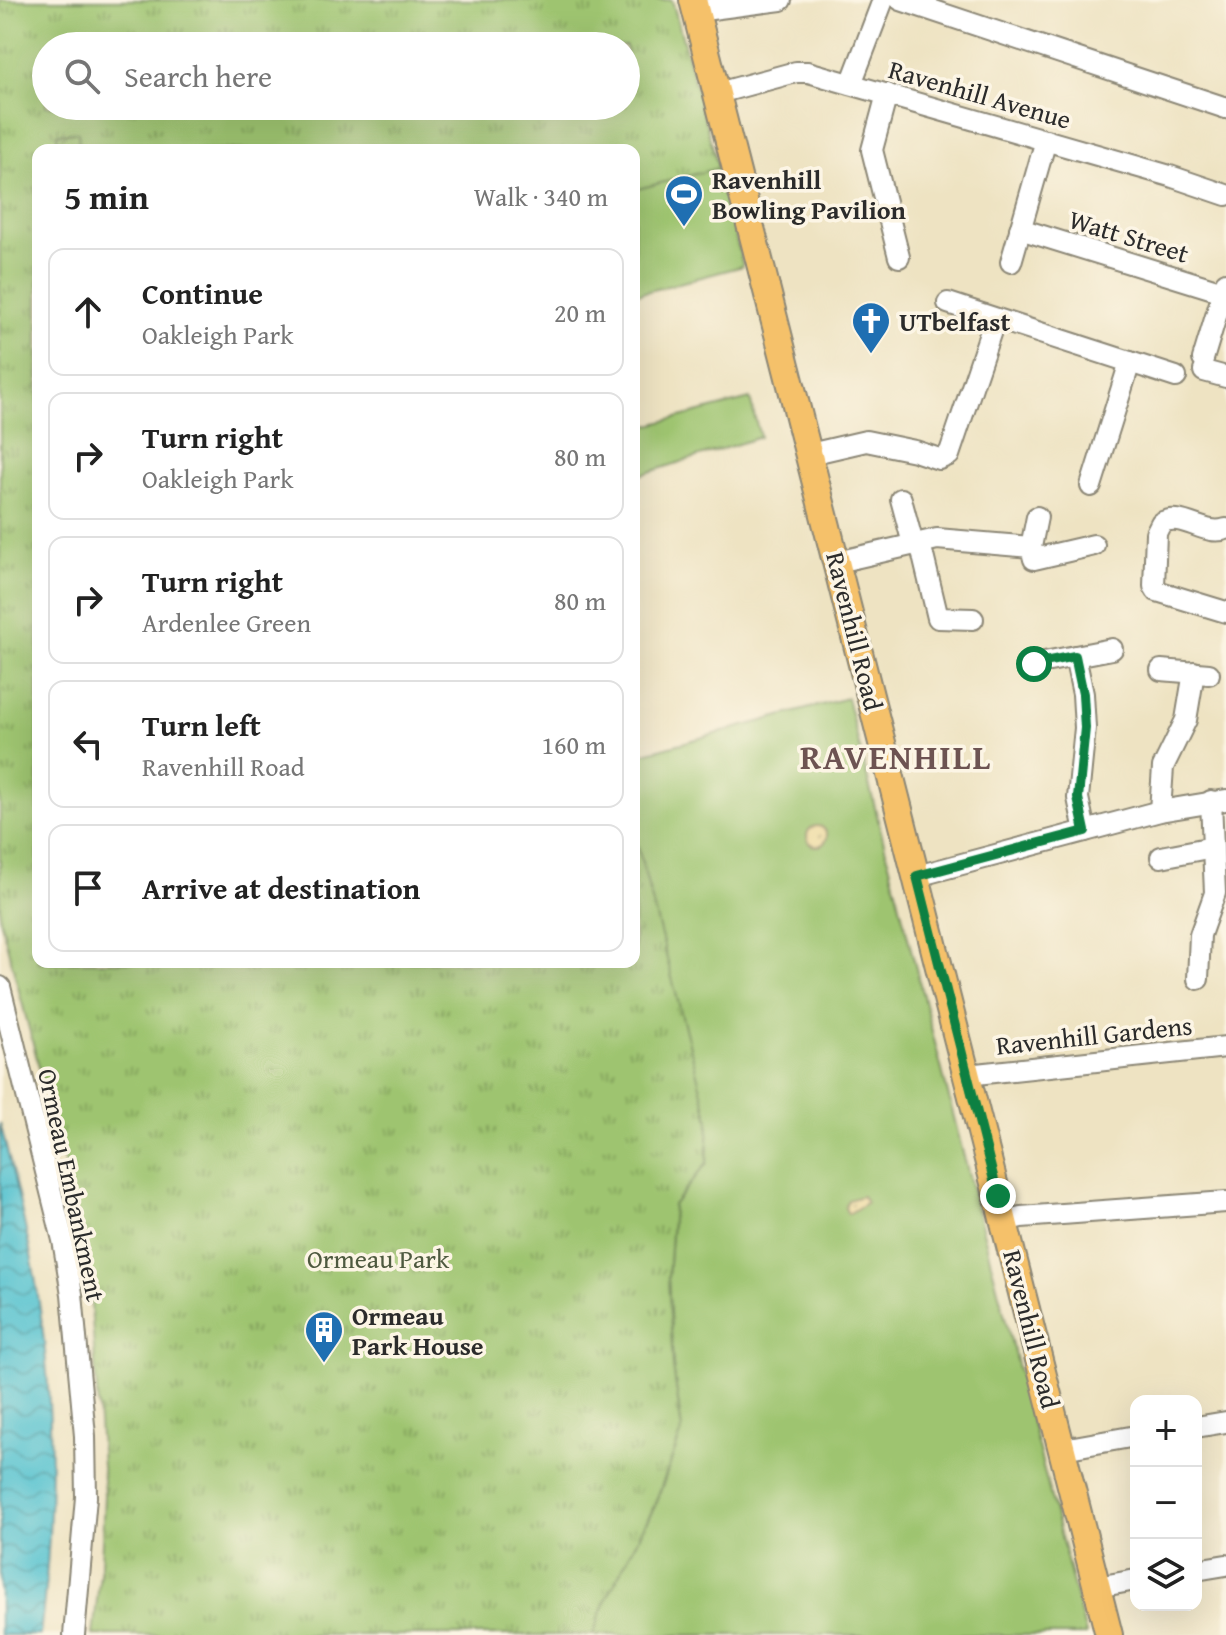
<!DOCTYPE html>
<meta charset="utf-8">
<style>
body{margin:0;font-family:"Gentium Book Plus",serif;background:#f2f2f2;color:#222}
.controls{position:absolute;right:24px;bottom:24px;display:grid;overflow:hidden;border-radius:16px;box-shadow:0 8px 32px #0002}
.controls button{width:72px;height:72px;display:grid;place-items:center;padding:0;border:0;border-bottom:2px solid #e0e0e0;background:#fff;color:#222;font:40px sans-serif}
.stop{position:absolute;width:24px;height:24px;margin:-18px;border:6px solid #0b8043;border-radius:50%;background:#fff}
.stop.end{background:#0b8043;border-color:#fff;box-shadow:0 2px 8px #0008}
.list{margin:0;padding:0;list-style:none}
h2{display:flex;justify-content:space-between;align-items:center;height:104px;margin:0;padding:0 32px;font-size:34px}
h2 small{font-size:26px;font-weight:400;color:#767676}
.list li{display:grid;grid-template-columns:52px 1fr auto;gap:24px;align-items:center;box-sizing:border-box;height:128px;margin:0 16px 16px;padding:0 16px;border:2px solid #e0e0e0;border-radius:16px}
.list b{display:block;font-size:30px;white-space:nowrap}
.list p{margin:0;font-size:26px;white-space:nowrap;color:#767676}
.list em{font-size:26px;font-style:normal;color:#767676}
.icon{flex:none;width:44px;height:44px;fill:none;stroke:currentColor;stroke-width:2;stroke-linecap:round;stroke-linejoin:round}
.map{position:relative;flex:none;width:1226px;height:1635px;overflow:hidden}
.search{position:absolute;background:#fff;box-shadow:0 8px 32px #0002;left:32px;top:32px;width:608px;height:88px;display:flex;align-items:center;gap:20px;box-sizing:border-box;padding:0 28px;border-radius:44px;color:#767676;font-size:30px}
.panel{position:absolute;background:#fff;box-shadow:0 8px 32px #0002;left:32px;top:144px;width:608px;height:824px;border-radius:16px}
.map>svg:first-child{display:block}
.grass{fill:#9ec46f;stroke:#64784d;stroke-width:2}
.sand{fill:url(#sand-dots);stroke:#8c8264;stroke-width:2}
.park{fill:url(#park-tufts);stroke:#64784d;stroke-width:2;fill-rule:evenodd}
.garden{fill:url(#garden-furrows);stroke:#64784d;stroke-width:2}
.water{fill:url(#water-waves);stroke:#41777e;stroke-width:2}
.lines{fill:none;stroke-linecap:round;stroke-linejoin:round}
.minor-casing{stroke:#8c8776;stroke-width:24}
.major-casing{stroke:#8c8776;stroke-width:30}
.minor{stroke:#fff;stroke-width:20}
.major{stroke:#f5c16b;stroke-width:26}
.route{stroke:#0b8043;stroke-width:10}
.labels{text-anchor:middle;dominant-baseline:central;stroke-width:7;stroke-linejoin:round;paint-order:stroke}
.street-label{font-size:26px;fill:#2b2b2b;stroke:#fcf5e5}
.poi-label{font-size:26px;font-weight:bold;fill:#2b2b2b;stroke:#fcf5e5;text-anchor:start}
.park-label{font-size:26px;fill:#4e593f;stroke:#fcf5e5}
.district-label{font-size:34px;font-weight:bold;letter-spacing:2px;fill:#6d5352;stroke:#fcf5e5}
</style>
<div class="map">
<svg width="1226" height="1635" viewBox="0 0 1226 1635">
<defs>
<pattern id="sand-dots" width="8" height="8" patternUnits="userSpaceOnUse" patternTransform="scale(2)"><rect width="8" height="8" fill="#eeda9e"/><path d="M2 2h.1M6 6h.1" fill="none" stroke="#cb8" stroke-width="1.8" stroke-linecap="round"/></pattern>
<pattern id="park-tufts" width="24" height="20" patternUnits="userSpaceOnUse" patternTransform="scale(2)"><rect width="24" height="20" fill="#9ec46f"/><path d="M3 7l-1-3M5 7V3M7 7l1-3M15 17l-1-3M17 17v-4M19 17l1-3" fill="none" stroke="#819f5b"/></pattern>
<pattern id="garden-furrows" width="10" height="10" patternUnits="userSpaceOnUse" patternTransform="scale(2)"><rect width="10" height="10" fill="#9ec46f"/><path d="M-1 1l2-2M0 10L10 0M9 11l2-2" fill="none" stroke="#819f5b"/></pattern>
<pattern id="water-waves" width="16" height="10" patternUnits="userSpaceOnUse" patternTransform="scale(2)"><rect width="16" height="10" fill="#57c3d0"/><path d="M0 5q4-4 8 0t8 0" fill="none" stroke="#489fa9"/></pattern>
</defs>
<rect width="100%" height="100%" fill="#fcf5e5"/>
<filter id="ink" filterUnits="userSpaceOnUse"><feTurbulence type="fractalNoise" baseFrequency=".0125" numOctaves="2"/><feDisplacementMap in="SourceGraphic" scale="16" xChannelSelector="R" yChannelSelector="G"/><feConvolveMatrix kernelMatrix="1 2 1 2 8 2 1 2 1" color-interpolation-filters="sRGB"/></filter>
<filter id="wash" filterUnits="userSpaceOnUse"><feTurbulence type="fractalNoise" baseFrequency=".006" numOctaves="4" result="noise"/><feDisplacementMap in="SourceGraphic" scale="32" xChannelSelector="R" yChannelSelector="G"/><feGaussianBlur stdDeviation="1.8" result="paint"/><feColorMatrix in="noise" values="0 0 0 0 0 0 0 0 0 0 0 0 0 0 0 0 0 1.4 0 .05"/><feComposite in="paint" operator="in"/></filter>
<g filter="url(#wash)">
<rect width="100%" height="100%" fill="#eee3c2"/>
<g class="grass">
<polygon points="712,144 743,266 634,295 634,153"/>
<polygon points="750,399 760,437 634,477 634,429"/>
<polygon points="847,698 1086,1635 593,1635 605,1601 655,1506 682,1431 673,1366 668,1278 673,1205 707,1162 708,1120 634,832 634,756"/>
</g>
<g class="sand">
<circle cx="817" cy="836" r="10"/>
<polygon points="862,1196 866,1203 848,1214 845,1208 848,1200"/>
</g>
<path class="park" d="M0,0H672L718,168L634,190V150H38V962H634V832L709,1120L707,1163L673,1205L668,1278L673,1366L682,1431L652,1511L605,1602L593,1635H93L101,1564L104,1495L90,1291L82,1236L65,1165L0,919ZM46,46H626V106H46Z"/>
<polygon class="garden" points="78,132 80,150 58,150 57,134"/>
<path class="water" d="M0,1123C13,1173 26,1225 35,1277C55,1394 55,1517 40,1635H0Z"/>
</g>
<g filter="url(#ink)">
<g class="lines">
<g class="minor-casing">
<g id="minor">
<polyline points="901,0 1226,108"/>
<polyline points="696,11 781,0"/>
<polyline points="851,84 883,0"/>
<polyline points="718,93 796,72 808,72 1170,176 1226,195"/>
<polyline points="887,94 872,150 899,257"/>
<polyline points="1020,229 1223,292"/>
<polyline points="1011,262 1046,140"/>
<polyline points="948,303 1176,377"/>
<polyline points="1203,359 1226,283"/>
<polyline points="1204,371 1226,377"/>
<polyline points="810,454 866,441 915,451 939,459 949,455 995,319"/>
<polyline points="1091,486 1130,362"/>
<polyline points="901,499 913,544"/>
<path d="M1226,529C1204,537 1182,511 1161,523L1156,533L1154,586L1157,591L1226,612"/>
<polyline points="920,543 938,618 973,619"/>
<polyline points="1031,547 1037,517"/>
<polyline points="837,562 937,539 1031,547 1034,559 1094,545"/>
<polyline points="1075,656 1083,694 1085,728 1078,798 1085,831"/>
<polyline points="1034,664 1112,649"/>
<polyline points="1161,670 1209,674"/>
<polyline points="1160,811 1163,767 1186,720 1194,672"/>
<polyline points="1161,857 1213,847"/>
<polyline points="917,876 1160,811 1226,800"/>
<polyline points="1198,979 1200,935 1215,893 1211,801"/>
<polyline points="0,987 63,1240 72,1294 85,1436 86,1497 74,1635"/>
<polyline points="967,1075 1226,1047"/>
<polyline points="1004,1221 1021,1217 1226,1202"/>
<polyline points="1196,1427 1226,1422"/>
<polyline points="1063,1449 1136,1436"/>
<polyline points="1196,1570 1226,1565"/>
<polyline points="1097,1587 1136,1580"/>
</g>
</g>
<g class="major-casing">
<polyline id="major" points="693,0 1109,1635"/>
</g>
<use href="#minor" class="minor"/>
<use href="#major" class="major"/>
</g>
</g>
<g class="lines" filter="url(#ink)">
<polyline class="route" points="998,1196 917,876 1085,831 1078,798 1085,728 1083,694 1075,656 1034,664"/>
</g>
<defs>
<g id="stadium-pin" transform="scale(2)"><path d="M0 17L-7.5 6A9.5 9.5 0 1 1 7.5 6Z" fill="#1f6fb2" stroke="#fcf5e5"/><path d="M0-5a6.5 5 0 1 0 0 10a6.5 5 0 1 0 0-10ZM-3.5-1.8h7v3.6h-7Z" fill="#fff"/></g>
<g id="church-pin" transform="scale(2)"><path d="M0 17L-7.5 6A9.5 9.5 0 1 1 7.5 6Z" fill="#1f6fb2" stroke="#fcf5e5"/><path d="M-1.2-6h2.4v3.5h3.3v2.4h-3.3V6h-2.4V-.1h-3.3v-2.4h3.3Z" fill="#fff"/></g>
<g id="building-pin" transform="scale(2)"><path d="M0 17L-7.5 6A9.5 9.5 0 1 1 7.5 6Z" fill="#1f6fb2" stroke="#fcf5e5"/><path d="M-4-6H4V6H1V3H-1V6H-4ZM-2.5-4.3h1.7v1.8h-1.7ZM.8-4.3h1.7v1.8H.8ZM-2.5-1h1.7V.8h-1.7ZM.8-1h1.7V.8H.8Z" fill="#fff"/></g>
</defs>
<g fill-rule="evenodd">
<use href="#stadium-pin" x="684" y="194"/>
<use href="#church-pin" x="871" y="321"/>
<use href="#building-pin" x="324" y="1330"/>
</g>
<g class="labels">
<g class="street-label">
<text transform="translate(980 94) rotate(16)">Ravenhill Avenue</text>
<text transform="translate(1129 236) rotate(17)">Watt Street</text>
<text transform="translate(855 631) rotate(76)">Ravenhill Road</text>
<text transform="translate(1094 1035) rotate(-6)">Ravenhill Gardens</text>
<text transform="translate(72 1185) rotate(78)">Ormeau Embankment</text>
<text transform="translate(1032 1329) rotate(76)">Ravenhill Road</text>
</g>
<g class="poi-label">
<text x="712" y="179">Ravenhill<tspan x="712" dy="30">Bowling Pavilion</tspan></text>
<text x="899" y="321">UTbelfast</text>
<text x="352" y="1315">Ormeau<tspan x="352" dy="30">Park House</tspan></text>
</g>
<g class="park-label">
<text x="378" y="1258">Ormeau Park</text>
</g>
<g class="district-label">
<text x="896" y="756">RAVENHILL</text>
</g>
</g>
</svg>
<div class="controls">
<button>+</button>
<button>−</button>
<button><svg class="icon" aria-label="layers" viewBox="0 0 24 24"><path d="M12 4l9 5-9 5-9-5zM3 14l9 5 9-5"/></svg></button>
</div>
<div class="stop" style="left:1034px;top:664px"></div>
<div class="stop end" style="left:998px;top:1196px"></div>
<div class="search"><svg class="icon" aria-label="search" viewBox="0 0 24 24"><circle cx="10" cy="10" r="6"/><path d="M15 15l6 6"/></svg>Search here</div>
<section class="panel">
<h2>5 min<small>Walk · 340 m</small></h2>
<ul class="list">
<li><svg class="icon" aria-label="ahead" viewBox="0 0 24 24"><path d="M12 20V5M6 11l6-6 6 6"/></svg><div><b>Continue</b><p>Oakleigh Park</p></div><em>20 m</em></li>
<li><svg class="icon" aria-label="right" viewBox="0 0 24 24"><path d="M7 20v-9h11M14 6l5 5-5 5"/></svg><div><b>Turn right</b><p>Oakleigh Park</p></div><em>80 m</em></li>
<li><svg class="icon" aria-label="right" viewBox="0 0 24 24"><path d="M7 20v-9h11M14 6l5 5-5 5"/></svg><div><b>Turn right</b><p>Ardenlee Green</p></div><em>80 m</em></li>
<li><svg class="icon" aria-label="left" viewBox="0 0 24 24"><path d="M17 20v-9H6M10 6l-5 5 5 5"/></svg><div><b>Turn left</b><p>Ravenhill Road</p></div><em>160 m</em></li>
<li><svg class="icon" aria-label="arrive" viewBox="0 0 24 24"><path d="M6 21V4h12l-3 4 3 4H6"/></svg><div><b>Arrive at destination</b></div></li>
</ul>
</section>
</div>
